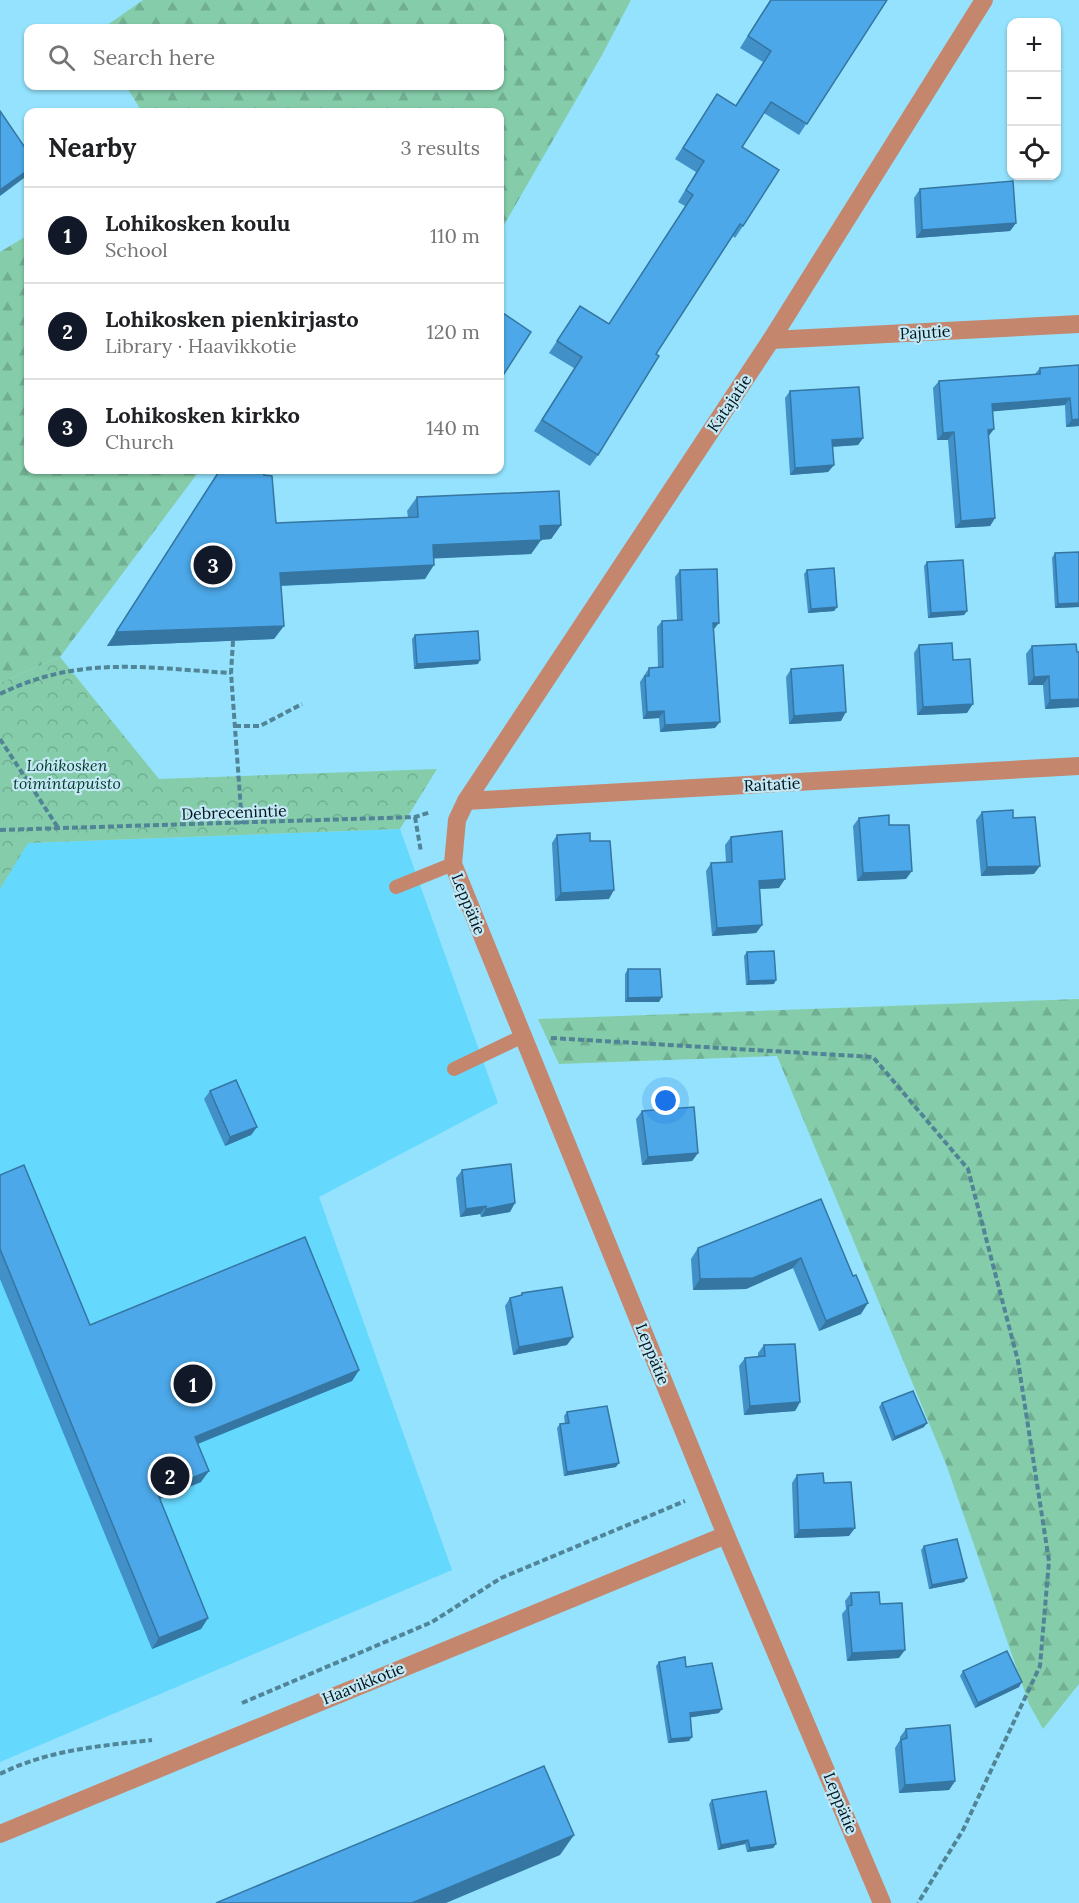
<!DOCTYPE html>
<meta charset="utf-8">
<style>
body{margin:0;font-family:Lora,serif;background:#f2f2f2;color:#202124}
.controls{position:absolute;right:18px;top:18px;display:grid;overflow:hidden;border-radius:12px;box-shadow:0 2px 4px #0004}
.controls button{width:54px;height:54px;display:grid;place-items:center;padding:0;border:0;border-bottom:2px solid #e0e0e0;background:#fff;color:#202124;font:30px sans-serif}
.you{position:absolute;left:666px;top:1101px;width:21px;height:21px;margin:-15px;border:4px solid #fff;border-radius:50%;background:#1a73e8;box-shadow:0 0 0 9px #1a73e833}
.badge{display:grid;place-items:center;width:39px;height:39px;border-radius:50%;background:#111827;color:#fff;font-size:20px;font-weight:700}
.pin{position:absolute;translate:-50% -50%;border:3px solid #fff;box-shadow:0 2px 6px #0006}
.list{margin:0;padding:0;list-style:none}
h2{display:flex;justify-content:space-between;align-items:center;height:78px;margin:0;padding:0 24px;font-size:26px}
h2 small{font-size:20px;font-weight:400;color:#757577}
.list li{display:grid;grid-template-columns:39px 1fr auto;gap:18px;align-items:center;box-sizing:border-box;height:96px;padding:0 24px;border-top:2px solid #e0e0e0}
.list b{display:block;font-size:22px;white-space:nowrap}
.list p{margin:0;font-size:20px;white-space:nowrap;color:#757577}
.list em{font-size:20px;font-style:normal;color:#757577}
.icon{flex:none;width:33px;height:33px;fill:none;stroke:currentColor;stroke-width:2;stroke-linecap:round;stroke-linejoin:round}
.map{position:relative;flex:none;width:1079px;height:1903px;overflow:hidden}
.search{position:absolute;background:#fff;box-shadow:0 2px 4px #0004;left:24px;top:24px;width:480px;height:66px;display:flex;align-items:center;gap:15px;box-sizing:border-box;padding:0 21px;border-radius:12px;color:#757577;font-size:22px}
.panel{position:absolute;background:#fff;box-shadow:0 2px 4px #0004;left:24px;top:108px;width:480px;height:366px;border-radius:12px}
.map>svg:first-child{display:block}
.built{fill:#65d8fe}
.forest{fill:url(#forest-firs)}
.park{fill:url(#park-crowns)}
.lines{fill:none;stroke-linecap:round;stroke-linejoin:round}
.path{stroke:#508496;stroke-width:4;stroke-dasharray:6 3;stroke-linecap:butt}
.service{stroke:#c5866e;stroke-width:14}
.minor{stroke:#c5866e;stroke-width:18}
.wall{fill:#4190c8}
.shaded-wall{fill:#3576a2}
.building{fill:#4ca8e8;stroke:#3576a2;stroke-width:1.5}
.labels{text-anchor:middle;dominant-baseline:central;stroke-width:4.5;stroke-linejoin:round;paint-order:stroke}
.street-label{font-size:16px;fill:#00141b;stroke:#c4e9f6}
.park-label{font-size:16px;font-style:italic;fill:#063a26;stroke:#c4e9f6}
</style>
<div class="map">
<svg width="1079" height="1903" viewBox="0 0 1079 1903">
<defs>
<pattern id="forest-firs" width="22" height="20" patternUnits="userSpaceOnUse" patternTransform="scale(1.5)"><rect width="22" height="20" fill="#85cdaa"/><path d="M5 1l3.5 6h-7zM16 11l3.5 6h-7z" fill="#71af92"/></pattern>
<pattern id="park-crowns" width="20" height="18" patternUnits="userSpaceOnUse" patternTransform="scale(1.5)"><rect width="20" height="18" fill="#85cdaa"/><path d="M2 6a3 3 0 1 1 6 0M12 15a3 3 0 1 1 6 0" fill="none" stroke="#71af92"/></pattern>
</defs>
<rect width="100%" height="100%" fill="#94e2fd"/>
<polygon class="built" points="400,829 498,1103 319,1197 452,1570 0,1762 0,888 27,843"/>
<g class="forest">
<polygon points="143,0 631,0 602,55 500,232 500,112 142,112 126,86 500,86 500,28 103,28"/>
<polygon points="28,235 28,470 200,470 60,657 0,683 0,252"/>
<polygon points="1079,999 1079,1684 1043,1729 1029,1704 946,1464 777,1056 559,1064 538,1019"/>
</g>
<polygon class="park" points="60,657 159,779 437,769 400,829 28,843 0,889 0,683"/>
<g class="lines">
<g class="path">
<polyline points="233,641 231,673 242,824"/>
<path d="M0,694C79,655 147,668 231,673"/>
<polyline points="235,726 260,726 302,704"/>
<polyline points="0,739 59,829"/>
<polyline points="415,817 421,852"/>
<polyline points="0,830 415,817 431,812"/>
<polyline points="551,1038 873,1057 968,1169 1018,1361 1049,1561 1040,1666 963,1830 918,1903"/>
<polyline points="242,1703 432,1622 501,1578 685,1501"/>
<path d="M0,1774C47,1750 100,1746 152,1740"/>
</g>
<g class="service">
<polyline points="396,887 453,864"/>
<polyline points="454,1069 523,1036"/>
</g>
<g class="minor">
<polyline points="771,340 1079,324"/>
<polyline points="466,801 1079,766"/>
<polyline points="0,1834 726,1535"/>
<polyline points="882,1903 726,1535 453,864 457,820 466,801 771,340 984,0"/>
</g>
</g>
<g class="wall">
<polygon points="770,0 887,0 799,135 764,113 742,147 743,226 735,238 733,236 656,354 598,455 590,466 534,431 574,368 549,353 580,306 609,324 685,206 678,202 696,172 675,159 717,94 735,106 763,62 740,48"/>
<polygon points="920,189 1016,223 1010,231 916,238 914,198"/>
<polygon points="1079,365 1079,426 1066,427 1065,405 992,411 988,437 995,518 990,526 955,528 948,440 937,440 933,388 939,381 1035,374 1040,368"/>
<polygon points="790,391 863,438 858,445 832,447 834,465 828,472 790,475 785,398"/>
<polygon points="219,470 264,470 264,475 276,523 408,517 407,511 417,497 561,525 551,539 541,540 531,554 434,558 425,579 281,586 274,639 107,646"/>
<polygon points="1055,553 1079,607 1055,608 1052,558"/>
<polygon points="927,562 967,611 964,615 928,618 924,566"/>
<polygon points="680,570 714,629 715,728 660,732 659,718 643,719 640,682 649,668 658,667 657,627 662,621 677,620 675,577"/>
<polygon points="807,570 837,607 834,611 808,613 804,574"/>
<polygon points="415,635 478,664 414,669 412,639"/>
<polygon points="919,645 953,660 967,713 917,715 914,653"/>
<polygon points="1032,646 1077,652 1079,707 1045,709 1043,685 1028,685 1026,654"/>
<polygon points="791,669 841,721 789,724 786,677"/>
<polygon points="982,812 1013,818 1034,874 981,876 976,820"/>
<polygon points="859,818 889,825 906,879 857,881 853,826"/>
<polygon points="557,835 590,841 609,899 555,901 552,843"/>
<polygon points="731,837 779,888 760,889 762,925 756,933 712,936 706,871 711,863 726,862 725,845"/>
<polygon points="747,952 774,984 746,985 744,956"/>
<polygon points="628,969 659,1002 625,1002 625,974"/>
<polygon points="210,1091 257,1127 251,1135 225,1146 204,1099"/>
<polygon points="642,1111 698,1153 692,1161 642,1165 636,1119"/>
<polygon points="462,1170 510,1212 481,1217 480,1214 460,1217 456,1178"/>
<polygon points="0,1175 90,1325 359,1370 352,1381 198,1444 201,1482 160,1499 208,1618 201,1629 152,1649 0,1279"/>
<polygon points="821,1199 861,1314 819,1331 793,1268 746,1289 693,1290 691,1259 698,1248"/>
<polygon points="522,1293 567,1345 513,1355 505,1306 510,1298 520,1296"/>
<polygon points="764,1345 800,1402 795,1411 744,1415 739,1366 745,1358 758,1357 758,1353"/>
<polygon points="882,1403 924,1427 892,1441 879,1407"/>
<polygon points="567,1412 616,1467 564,1476 557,1428 560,1424 565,1424 564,1416"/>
<polygon points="797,1475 824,1483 849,1536 794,1538 792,1483"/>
<polygon points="924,1546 964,1582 929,1589 921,1550"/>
<polygon points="851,1593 880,1604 899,1658 847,1661 842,1614 846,1609 845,1601"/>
<polygon points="659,1662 686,1667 719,1713 690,1717 689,1741 668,1743 656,1666"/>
<polygon points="963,1671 1019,1687 975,1708 960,1676"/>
<polygon points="906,1729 955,1781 949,1790 899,1793 895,1748 900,1740 900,1737"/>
<polygon points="712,1800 776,1844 773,1848 747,1852 745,1844 718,1850 709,1804"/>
</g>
<g class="shaded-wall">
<polygon points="28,170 28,175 0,196 0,190"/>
<polygon points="1016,223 1010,231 916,238 922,230"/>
<polygon points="1070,398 1065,405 987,412 992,404"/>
<polygon points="1079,419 1079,426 1066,427 1072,420"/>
<polygon points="994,429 988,437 988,430"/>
<polygon points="954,432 948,440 937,440 943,433"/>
<polygon points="863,438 858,445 827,447 832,440"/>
<polygon points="834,465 828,472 790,475 795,468"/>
<polygon points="995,518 990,526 955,528 961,521"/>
<polygon points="561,525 551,539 530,540 540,526"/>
<polygon points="541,540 531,554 424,559 433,545"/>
<polygon points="434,565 425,579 270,586 280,573"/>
<polygon points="1079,603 1079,607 1055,608 1058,604"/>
<polygon points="837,607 834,611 808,613 811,609"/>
<polygon points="967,611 964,615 928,618 931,613"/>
<polygon points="713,623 719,623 714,629 709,629"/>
<polygon points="284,626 274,639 107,646 116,632"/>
<polygon points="480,660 478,664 414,669 417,664"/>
<polygon points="1049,676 1043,685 1028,685 1034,677"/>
<polygon points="1079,699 1079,707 1045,709 1050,700"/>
<polygon points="973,704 967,713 917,715 923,707"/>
<polygon points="664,711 659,718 643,719 647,712"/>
<polygon points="846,712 841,721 789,724 794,716"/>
<polygon points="720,722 715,728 660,732 665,725"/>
<polygon points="1040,866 1034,874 981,876 987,867"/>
<polygon points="912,871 906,879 857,881 863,873"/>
<polygon points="785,879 779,888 754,889 759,881"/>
<polygon points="614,890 609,899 555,901 561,893"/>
<polygon points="762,925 756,933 712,936 717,928"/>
<polygon points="776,980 774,984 746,985 749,981"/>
<polygon points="662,997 659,1002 625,1002 628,998"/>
<polygon points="257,1127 251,1135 225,1146 230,1137"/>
<polygon points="698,1153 692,1161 642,1165 648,1157"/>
<polygon points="515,1203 510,1212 481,1217 486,1209"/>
<polygon points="486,1206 480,1214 460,1217 466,1209"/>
<polygon points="801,1258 793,1268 746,1289 693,1290 700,1279"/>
<polygon points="868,1303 861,1314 819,1331 826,1321"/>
<polygon points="573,1337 567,1345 513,1355 519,1347"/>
<polygon points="359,1370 352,1381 187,1448 195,1437"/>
<polygon points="800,1402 795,1411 744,1415 750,1406"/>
<polygon points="927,1423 924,1427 892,1441 895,1437"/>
<polygon points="619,1463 616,1467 564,1476 567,1472"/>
<polygon points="209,1471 201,1482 149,1503 157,1492"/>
<polygon points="855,1528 849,1536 794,1538 799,1530"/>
<polygon points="967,1578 964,1582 929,1589 932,1585"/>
<polygon points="208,1618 201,1629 152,1649 159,1638"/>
<polygon points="905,1650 899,1658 847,1661 852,1653"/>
<polygon points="1022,1682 1019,1687 975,1708 978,1703"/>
<polygon points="722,1709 719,1713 687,1718 690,1713"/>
<polygon points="692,1737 689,1741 668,1743 671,1739"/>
<polygon points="955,1781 949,1790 899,1793 905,1785"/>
<polygon points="574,1835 560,1855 446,1903 412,1903"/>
<polygon points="748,1840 745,1844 718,1850 721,1845"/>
<polygon points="776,1844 773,1848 747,1852 750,1848"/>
</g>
<g class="building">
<polygon points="771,0 887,0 807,124 771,102 742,147 779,170 743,226 740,224 656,354 659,356 598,455 542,420 582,357 557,341 580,306 609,324 693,195 686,190 704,161 683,148 717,94 736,106 771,51 748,36"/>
<polygon points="0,111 28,152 28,170 0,190"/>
<polygon points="1013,181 1016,223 922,230 920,189"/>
<polygon points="500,311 531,332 500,380"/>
<polygon points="1079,365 1079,419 1072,420 1070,398 992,404 994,429 988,430 995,518 961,521 954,432 943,433 939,381 1040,374 1040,368"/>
<polygon points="859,387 863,438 832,440 834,465 795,468 790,391"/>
<polygon points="220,470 264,470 264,475 272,476 276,523 418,517 417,497 559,491 561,525 540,526 541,540 433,545 434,565 280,573 284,626 116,632"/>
<polygon points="1079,552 1079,603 1058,604 1055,553"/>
<polygon points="963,560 967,611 931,613 927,562"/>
<polygon points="834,568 837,607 811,609 807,570"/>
<polygon points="717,569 719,623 713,623 720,722 665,725 664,711 647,712 645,676 649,676 649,668 663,667 662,621 682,620 680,570"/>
<polygon points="478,631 480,660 417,664 415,635"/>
<polygon points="952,643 953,660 970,659 973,704 923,707 919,645"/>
<polygon points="1076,644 1077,652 1079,652 1079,699 1050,700 1049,676 1034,677 1032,646"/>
<polygon points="843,665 846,712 794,716 791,669"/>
<polygon points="1013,810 1013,818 1035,817 1040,866 987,867 982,812"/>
<polygon points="889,815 889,825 909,825 912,871 863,873 859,818"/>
<polygon points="782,831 785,879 759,881 762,925 717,928 711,863 732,862 731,837"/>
<polygon points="590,833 590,841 610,841 614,890 561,893 557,835"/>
<polygon points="774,951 776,980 749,981 747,952"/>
<polygon points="628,969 660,969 662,997 628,998"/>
<polygon points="236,1080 257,1127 230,1137 210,1091"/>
<polygon points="694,1107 698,1153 648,1157 642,1111"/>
<polygon points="511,1164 515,1203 486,1209 486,1206 466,1209 462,1170"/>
<polygon points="24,1165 90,1325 305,1237 359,1370 195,1437 209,1471 157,1492 208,1618 159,1638 0,1249 0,1175"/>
<polygon points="821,1199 853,1276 856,1275 868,1303 826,1321 801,1258 753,1278 700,1279 698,1248"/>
<polygon points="562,1287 573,1337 519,1347 510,1298 522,1295 522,1293"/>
<polygon points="795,1344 800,1402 750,1406 745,1358 765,1356 764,1345"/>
<polygon points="913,1391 927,1423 895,1437 882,1403"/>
<polygon points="607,1406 619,1463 567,1472 560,1424 569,1423 567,1412"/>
<polygon points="823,1473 824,1483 851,1482 855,1528 799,1530 797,1475"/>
<polygon points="957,1539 967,1578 932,1585 924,1546"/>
<polygon points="879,1592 880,1604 902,1603 905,1650 852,1653 848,1606 852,1605 851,1593"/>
<polygon points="1007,1651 1022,1682 978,1703 963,1671"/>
<polygon points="685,1657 686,1667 712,1663 722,1709 690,1713 692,1737 671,1739 659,1662"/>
<polygon points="950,1725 955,1781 905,1785 901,1740 907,1738 906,1729"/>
<polygon points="544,1766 574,1835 412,1903 216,1903"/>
<polygon points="766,1791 776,1844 750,1848 748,1840 721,1845 712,1800"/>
</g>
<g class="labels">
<g class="street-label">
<text transform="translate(925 332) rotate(-3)">Pajutie</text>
<text transform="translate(729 403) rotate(-56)">Katajatie</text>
<text transform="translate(772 784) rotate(-3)">Raitatie</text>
<text transform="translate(234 812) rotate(-2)">Debrecenintie</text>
<text transform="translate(469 904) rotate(68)">Leppätie</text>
<text transform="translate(653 1354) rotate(68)">Leppätie</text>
<text transform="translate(363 1683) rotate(-22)">Haavikkotie</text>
<text transform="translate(841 1803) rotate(68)">Leppätie</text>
</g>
<g class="park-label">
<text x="67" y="765">Lohikosken<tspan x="67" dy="18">toimintapuisto</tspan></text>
</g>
</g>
</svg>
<div class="controls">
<button>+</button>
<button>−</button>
<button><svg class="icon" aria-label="locate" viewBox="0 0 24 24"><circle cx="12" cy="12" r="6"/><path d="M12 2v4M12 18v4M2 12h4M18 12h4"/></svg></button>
</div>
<div class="you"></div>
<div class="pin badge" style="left:193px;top:1384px">1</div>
<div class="pin badge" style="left:170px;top:1476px">2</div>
<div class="pin badge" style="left:213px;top:565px">3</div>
<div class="search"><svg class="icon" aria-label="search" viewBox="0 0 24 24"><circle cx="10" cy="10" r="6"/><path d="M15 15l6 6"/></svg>Search here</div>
<section class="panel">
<h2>Nearby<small>3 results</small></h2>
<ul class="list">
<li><span class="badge">1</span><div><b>Lohikosken koulu</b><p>School</p></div><em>110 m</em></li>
<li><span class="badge">2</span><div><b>Lohikosken pienkirjasto</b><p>Library · Haavikkotie</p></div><em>120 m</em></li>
<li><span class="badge">3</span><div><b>Lohikosken kirkko</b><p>Church</p></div><em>140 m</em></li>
</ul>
</section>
</div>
